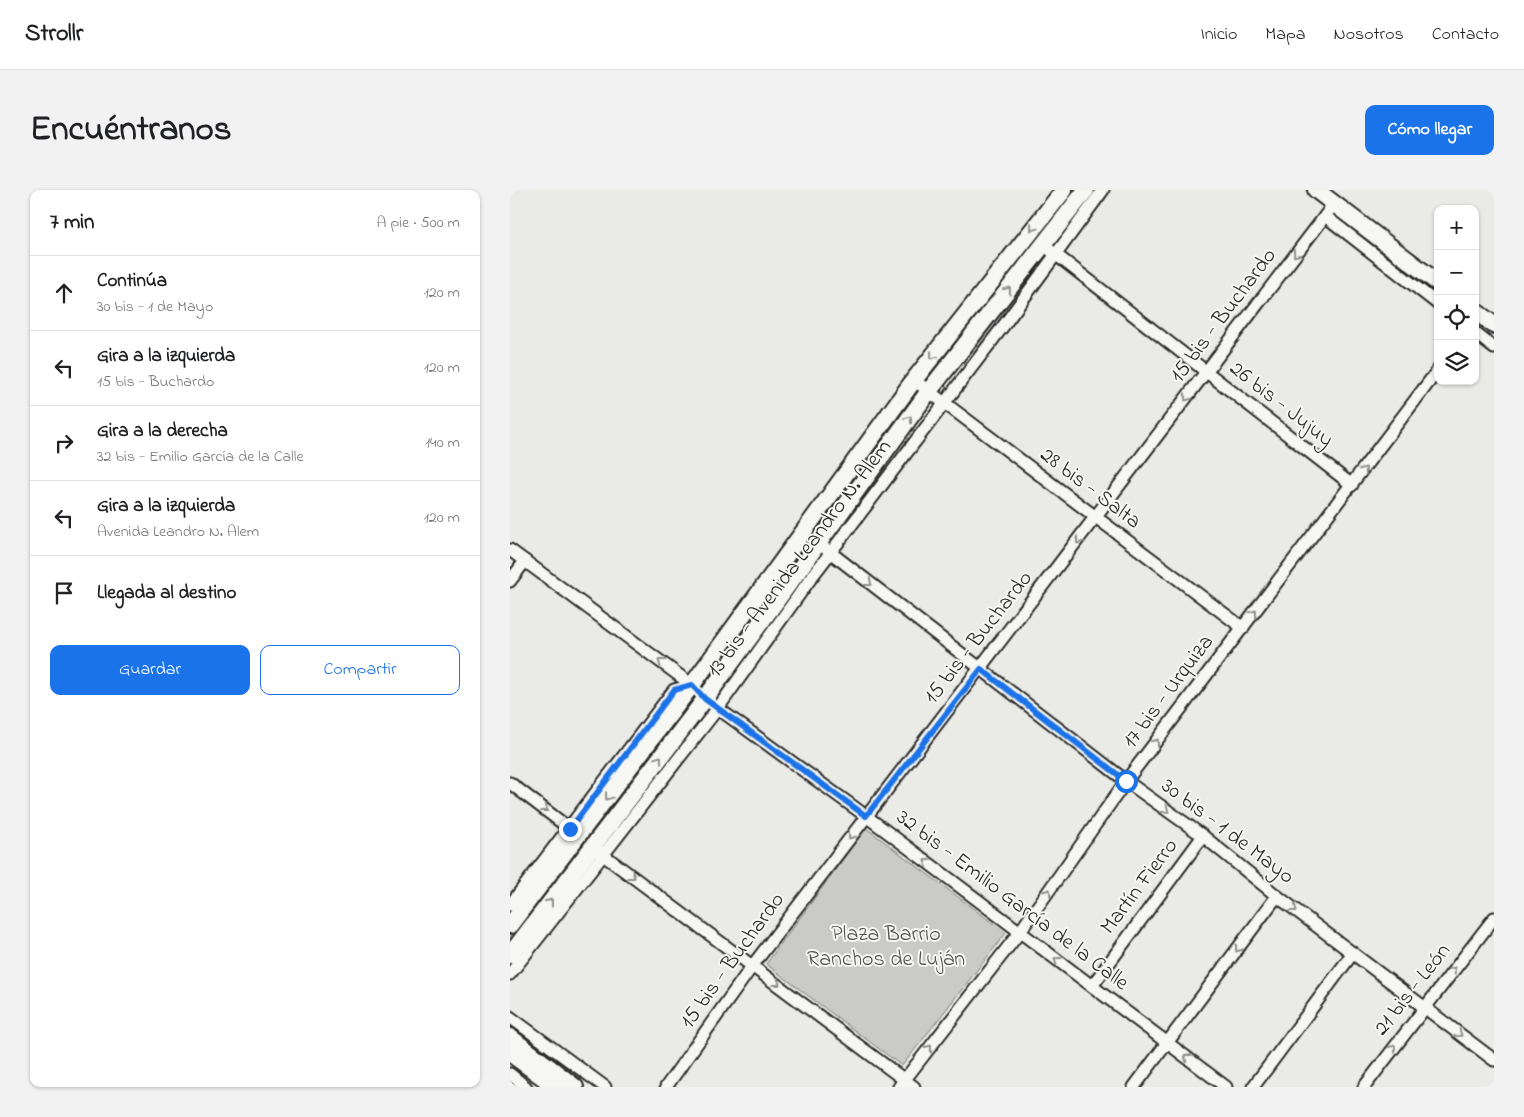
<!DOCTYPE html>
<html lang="es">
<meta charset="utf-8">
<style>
body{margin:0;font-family:"Indie Flower",sans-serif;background:#f2f2f2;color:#202124}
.controls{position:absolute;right:15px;top:15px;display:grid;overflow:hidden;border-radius:10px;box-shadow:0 1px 4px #0004}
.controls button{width:45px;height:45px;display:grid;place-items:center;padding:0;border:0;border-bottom:1px solid #e0e0e0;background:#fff;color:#202124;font:25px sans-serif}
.stop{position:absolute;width:15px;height:15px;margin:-11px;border:4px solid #1a73e8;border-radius:50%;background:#fff}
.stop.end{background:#1a73e8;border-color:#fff;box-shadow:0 1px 5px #0008}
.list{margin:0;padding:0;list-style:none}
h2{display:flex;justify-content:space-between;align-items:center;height:65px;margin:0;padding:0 20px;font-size:21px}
h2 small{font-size:16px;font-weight:400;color:#757577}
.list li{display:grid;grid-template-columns:32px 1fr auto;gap:15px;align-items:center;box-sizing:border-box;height:75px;padding:0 20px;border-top:1px solid #e0e0e0}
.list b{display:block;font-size:19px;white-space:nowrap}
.list p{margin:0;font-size:16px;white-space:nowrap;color:#757577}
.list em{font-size:16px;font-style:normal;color:#757577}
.actions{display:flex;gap:10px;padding:15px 20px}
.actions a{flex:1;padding:11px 0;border:1px solid #1a73e8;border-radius:10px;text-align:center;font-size:18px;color:#1a73e8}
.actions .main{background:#1a73e8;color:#fff}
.icon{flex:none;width:28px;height:28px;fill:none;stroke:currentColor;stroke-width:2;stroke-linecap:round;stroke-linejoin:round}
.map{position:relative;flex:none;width:984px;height:897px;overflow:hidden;border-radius:10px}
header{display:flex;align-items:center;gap:30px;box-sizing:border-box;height:70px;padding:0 25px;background:#fff;border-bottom:1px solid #e0e0e0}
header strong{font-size:24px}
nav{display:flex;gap:28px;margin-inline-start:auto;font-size:18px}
.intro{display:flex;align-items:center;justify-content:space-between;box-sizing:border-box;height:120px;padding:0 30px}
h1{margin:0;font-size:35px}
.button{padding:12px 22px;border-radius:10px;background:#1a73e8;color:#fff;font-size:18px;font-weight:700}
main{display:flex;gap:30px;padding:0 30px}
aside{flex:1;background:#fff;border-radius:10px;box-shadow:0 1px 4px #0004}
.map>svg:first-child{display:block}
.green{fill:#cacac7;stroke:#7a7a79}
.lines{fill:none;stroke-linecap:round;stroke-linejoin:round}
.street-casing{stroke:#2b2b2b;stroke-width:15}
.secondary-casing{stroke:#2b2b2b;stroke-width:20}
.street{stroke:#f6f6f2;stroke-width:11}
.secondary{stroke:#f6f6f2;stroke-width:16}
.oneway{stroke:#90908e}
.route{stroke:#1a73e8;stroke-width:6}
.labels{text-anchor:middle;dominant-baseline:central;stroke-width:4;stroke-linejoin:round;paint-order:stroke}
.street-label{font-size:22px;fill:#2b2b2b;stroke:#f6f6f2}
.park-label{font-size:22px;fill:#535352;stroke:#f6f6f2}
</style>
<header>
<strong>Strollr</strong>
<nav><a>Inicio</a><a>Mapa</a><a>Nosotros</a><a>Contacto</a></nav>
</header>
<div class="intro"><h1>Encuéntranos</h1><a class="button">Cómo llegar</a></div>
<main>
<aside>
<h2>7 min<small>A pie · 500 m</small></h2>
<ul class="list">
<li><svg class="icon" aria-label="ahead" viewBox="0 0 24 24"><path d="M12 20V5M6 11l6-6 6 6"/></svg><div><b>Continúa</b><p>30 bis - 1 de Mayo</p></div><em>120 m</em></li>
<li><svg class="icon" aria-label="left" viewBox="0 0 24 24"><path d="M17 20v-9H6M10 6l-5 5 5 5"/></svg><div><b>Gira a la izquierda</b><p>15 bis - Buchardo</p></div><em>120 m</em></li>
<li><svg class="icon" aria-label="right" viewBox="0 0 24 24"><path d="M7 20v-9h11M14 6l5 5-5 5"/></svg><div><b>Gira a la derecha</b><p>32 bis - Emilio García de la Calle</p></div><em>140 m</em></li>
<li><svg class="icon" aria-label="left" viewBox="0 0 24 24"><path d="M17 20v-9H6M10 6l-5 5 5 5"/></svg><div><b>Gira a la izquierda</b><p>Avenida Leandro N. Alem</p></div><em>120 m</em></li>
<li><svg class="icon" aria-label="arrive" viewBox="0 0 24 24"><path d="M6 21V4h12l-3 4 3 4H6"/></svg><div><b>Llegada al destino</b></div></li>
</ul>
<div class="actions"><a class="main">Guardar</a><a>Compartir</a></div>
</aside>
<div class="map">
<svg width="984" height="897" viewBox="0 0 984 897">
<rect width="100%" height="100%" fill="#eaeae6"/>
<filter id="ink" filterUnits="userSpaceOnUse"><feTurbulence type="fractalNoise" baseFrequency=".02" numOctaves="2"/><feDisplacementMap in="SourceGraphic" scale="10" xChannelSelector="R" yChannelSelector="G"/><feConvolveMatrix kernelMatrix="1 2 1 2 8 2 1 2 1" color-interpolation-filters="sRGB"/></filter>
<g filter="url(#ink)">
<g class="green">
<polygon points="559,0 568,0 416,191 452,138"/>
<polygon points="532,71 534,74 461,168 459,166"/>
<polygon points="403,201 409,206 196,497 194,496 220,461 226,448"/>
<polygon points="180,506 183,508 158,540 149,558 0,755 0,745"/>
<polygon points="356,638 496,743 392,876 256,774"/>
</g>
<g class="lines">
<g class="street-casing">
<g id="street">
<polyline points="820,19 815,26 928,114"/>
<polyline points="540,60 842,295"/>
<polyline points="965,143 984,158"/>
<polyline points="404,190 733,438"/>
<polyline points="316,359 616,591 693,646 767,706 984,870"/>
<polyline points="0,360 182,495 195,509 356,626 716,897"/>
<polyline points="0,391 15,371"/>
<polyline points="0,593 64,642"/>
<polyline points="88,661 404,897"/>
<polyline points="0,715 164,500 182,495"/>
<polyline points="0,784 208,518 301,388 494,135 593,0"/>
<polyline points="582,796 693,646"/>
<polyline points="0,827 95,897"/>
<polyline points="0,884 16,897"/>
<polyline points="156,897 243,775 815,26"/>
<polyline points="389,897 509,743 616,591 928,180"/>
<polyline points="624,897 767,706"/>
<polyline points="743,897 843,763"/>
<polyline points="854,897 984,728"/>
</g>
</g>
<g class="secondary-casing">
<g id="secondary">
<polyline points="806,0 928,93"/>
<polyline points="965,121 984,135"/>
<polyline points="0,735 182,495 404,190 554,0"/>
<polyline points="0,765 195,509 419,201 576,0"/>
<polyline points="0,847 65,897"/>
<polyline points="0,863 46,897"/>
</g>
</g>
<use href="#street" class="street"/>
<use href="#secondary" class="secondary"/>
</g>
<defs><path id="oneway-chevron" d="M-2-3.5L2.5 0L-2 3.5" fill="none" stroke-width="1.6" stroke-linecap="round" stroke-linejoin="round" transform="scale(1.25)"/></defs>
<g class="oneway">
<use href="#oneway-chevron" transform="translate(523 38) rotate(128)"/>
<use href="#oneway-chevron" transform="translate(786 64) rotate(127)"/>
<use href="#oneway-chevron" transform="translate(498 100) rotate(-52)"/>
<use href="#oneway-chevron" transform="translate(423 166) rotate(128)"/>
<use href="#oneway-chevron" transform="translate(677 208) rotate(127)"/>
<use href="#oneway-chevron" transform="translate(399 229) rotate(-54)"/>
<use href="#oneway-chevron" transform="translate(854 280) rotate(-53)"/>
<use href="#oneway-chevron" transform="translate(569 351) rotate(127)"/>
<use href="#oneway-chevron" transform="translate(359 393) rotate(38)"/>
<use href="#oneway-chevron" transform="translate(744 423) rotate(-53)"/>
<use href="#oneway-chevron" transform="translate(151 472) rotate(-143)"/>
<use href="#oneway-chevron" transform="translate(646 552) rotate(-53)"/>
<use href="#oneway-chevron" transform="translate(149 569) rotate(-53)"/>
<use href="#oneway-chevron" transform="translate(98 607) rotate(127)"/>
<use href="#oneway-chevron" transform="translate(35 619) rotate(38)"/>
<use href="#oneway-chevron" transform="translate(656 620) rotate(36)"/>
<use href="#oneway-chevron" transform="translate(341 646) rotate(127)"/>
<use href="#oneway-chevron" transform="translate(417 672) rotate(-143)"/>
<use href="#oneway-chevron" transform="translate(122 686) rotate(37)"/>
<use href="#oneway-chevron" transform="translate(538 702) rotate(-55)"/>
<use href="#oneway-chevron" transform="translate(40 712) rotate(-52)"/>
<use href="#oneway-chevron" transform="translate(784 719) rotate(37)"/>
<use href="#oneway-chevron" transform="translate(728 759) rotate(126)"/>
<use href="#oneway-chevron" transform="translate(547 770) rotate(-144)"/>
<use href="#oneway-chevron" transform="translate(943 780) rotate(-52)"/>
<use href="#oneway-chevron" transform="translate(267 793) rotate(37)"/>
<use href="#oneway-chevron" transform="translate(949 844) rotate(36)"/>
<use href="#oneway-chevron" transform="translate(419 858) rotate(-52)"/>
<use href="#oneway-chevron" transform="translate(883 858) rotate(-53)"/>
<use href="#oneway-chevron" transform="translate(677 867) rotate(-142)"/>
</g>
</g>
<g class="lines" filter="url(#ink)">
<polyline class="route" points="60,639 164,500 182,495 195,509 356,626 471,479 616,591"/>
</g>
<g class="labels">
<g class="street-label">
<text transform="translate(714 126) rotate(-53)">15 bis - Buchardo</text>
<text transform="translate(771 215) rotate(38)">26 bis - Jujuy</text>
<text transform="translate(580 299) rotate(37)">28 bis - Salta</text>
<text transform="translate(290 369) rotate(-53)">13 bis - Avenida Leandro N. Alem</text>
<text transform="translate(469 448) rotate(-52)">15 bis - Buchardo</text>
<text transform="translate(659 502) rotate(-53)">17 bis - Urquiza</text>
<text transform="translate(717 642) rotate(37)">30 bis - 1 de Mayo</text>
<text transform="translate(630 697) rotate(-53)">Martín Fierro</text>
<text transform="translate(502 711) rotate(37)">32 bis - Emilio García de la Calle</text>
<text transform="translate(223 771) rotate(-54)">15 bis - Buchardo</text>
<text transform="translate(903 800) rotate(-52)">21 bis - León</text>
</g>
<g class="park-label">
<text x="376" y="745">Plaza Barrio<tspan x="376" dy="25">Ranchos de Luján</tspan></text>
</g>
</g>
</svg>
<div class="controls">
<button>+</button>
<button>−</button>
<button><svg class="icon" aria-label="locate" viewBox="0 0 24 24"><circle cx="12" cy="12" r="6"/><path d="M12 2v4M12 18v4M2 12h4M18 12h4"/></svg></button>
<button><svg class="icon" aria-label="layers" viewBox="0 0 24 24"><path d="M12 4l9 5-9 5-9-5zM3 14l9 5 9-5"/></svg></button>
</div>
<div class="stop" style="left:616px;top:591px"></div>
<div class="stop end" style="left:60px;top:639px"></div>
</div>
</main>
